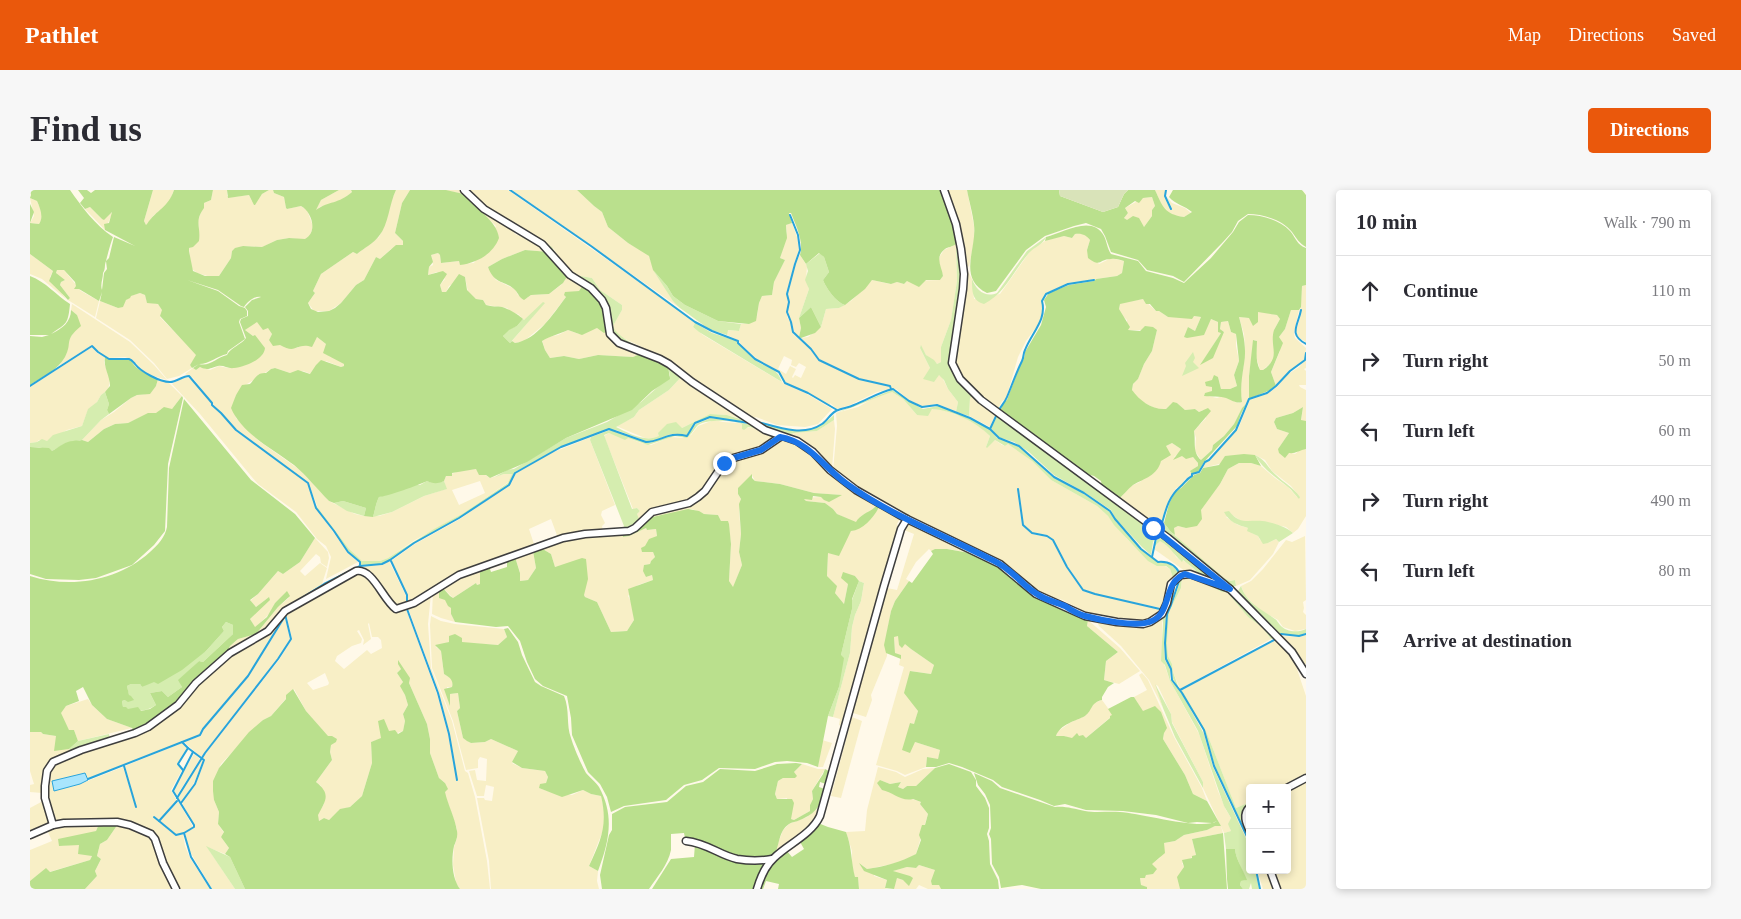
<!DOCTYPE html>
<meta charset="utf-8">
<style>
body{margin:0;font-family:Georgia,serif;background:#f7f7f7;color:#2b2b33}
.controls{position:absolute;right:15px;bottom:15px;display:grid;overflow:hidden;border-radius:5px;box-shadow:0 2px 8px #0003}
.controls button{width:45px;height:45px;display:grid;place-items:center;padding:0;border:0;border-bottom:1px solid #e1e1e2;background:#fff;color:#2b2b33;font:25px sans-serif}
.stop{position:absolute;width:15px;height:15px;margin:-11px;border:4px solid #1a73e8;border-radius:50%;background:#fff}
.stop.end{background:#1a73e8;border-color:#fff;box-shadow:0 1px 5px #0008}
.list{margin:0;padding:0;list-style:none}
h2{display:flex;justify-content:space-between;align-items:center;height:65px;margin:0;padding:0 20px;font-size:21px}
h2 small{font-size:16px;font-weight:400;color:#7c7c81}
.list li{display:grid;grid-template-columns:32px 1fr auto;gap:15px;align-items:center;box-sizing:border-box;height:70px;padding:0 20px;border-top:1px solid #e1e1e2}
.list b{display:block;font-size:19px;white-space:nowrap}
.list em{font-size:16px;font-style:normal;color:#7c7c81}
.icon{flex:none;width:28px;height:28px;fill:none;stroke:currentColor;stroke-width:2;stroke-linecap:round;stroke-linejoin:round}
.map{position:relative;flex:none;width:1276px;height:699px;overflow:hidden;border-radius:5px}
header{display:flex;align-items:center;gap:30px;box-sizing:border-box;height:70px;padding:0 25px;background:#ea580c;color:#fff}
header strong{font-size:24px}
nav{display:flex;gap:28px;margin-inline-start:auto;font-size:18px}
.intro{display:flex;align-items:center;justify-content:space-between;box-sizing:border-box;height:120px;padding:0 30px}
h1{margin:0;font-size:35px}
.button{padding:12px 22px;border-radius:5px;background:#ea580c;color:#fff;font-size:18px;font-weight:700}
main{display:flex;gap:30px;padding:0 30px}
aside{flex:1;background:#fff;border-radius:5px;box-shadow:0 2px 8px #0003}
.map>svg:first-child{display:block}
.farmland{fill:#f8efc6;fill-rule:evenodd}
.green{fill:#d5edaf}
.forest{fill:#bae08d;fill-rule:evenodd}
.cemetery{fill:#d9e3b9}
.water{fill:#a8e5fd;stroke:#28a4db}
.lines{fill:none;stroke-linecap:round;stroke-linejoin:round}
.stream{stroke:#28a4db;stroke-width:2}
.minor-casing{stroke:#3e3e3e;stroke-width:9}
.minor{stroke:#fff;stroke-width:6}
.route{stroke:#1a73e8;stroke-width:6}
</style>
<header>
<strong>Pathlet</strong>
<nav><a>Map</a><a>Directions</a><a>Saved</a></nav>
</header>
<div class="intro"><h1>Find us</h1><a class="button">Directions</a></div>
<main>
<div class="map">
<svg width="1276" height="699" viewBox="0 0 1276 699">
<rect width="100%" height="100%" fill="#fff9e9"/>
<g class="farmland">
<polygon points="123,0 144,0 139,13 123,26 117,35 116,35 114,31"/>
<polygon points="183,0 197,0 197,6 203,7 219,5 222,11 227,11 232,4 239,0 243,0 244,3 254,7 256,18 257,19 271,16 277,20 283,36 280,46 275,50 259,48 247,50 233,57 213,56 202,61 201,68 189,86 181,87 167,83 161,78 159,58 161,57 169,42 168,31 174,13 181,10"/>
<polygon points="309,0 321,0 322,2 313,10 290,17 285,21 291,10"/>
<polygon points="366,0 380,0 372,13 365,43 373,51 373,56 361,59 350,69 346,67 334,90 326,95 311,113 299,121 284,121 278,113 285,103 283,101 291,84 323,62 327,64 349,47 355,34 361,10"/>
<polygon points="414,0 433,0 482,39 485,44 503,51 519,62 495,60 472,69 458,77 466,90 485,99 488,105 497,108 501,105 519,104 531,95 538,85 553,95 549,101 540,103 536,107 515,134 494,151 485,153 482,151 505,124 494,130 488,124 481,123 477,118 456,115 453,110 446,109 438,102 435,87 419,96 416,102 412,102 410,95 415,89 407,82 398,85 399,77 403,75 401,65 408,63 410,65 411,73 429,71 430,74 444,73 466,36 446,17 438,5"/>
<polygon points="439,0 478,0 653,123 665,133 663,137 673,145 755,194 777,204 802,219 788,234 775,237 747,235 726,227 723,228 612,157 591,147 584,140 583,136 592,120 592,115 570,100 562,88 545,85 528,68 524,59 510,49 458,19"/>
<polygon points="482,0 547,0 564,16 572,22 578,37 598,53 616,63 619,66 625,83 650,118"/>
<polygon points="916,0 937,0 944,36 944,51 939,77 934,72"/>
<polygon points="1125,0 1136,0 1134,6 1141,20 1142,19 1137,7 1142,13 1155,18 1161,23 1154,27 1144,26 1134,20"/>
<polygon points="1122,7 1125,16 1122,20 1122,26 1114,37 1097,31 1094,28 1098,23 1095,18 1113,8"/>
<polygon points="0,8 7,11 10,18 12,25 11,31 9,34 0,33 4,26"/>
<polygon points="60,17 72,29 81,22 82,24 75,40 55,19"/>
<path d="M762,33L767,47L769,60L764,74L757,104L758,113L757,127L761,133L763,144L781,160L788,170L829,189L859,196L860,199L847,202L820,215L807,219L800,213L801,217L778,203L755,192L747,180L728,170L711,154L708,150L697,145V140L709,141L711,134H719L727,126L729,113L732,106L742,105L744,92L755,70L750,68L757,42L756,35ZM754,166L762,170L761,175L766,177L769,173L776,177L771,188L765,185L763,188L762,187L766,179L760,176L756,184L748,179Z"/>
<polygon points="1051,43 1057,46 1060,50 1057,60 1069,74 1081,68 1094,71 1092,83 1087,86 1038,93 1016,103 1012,110 1014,118 1010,132 996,151 988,167 976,209 972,211 968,219 934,191 925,169 935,75 942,89 944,109 970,104 1001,60 1015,51 1024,48 1034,46 1042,48 1045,44"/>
<polygon points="926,54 927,91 921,130 911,157 911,172 907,174 896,165 891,156 890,158 900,178 912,187 918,199 928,212 926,222 908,214 892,216 879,210 866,199 861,198 860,196 829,188 817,182 789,169 783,160 771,148 778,147 791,137 796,119 809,118 821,111 842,90 860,94 867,92 874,94 877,91 910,90 913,86 908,72 910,66 914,60"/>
<polygon points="0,64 23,81 20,87 36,109 12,89 0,84"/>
<polygon points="770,65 777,76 776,90 779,99 769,128 771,138 769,147 765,144 762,133 758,125 759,113 758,104 765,74"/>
<polygon points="27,80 34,80 51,101 69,111 65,127 38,110 40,108 30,95 31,92 35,90 27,85 26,83"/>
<polygon points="1276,95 1276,152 1268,147 1266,141 1270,128 1272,96"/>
<polygon points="110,103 115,105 117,112 128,114 133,120 130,127 167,165 160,175 162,178 149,186 137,189 124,173 100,150 66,128 70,111 88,118 100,106"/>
<polygon points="1113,109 1126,121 1129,121 1138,127 1164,126 1171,127 1165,141 1158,137 1157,148 1181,129 1188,132 1191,143 1171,174 1194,142 1190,139 1191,132 1198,131 1201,142 1206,144 1206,156 1209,171 1204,185 1207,196 1200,199 1191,199 1188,187 1182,196 1182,201 1174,205 1187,208 1193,206 1208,213 1212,212 1210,197 1214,173 1215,157 1214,144 1209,127 1219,128 1228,121 1247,125 1250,129 1244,140 1244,165 1243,171 1233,180 1230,180 1226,166 1227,151 1224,150 1219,186 1219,209 1216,214 1212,218 1204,234 1194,246 1183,255 1182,260 1171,270 1165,261 1166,248 1164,241 1176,228 1173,220 1169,222 1165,219 1155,220 1147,213 1143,213 1136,219 1127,219 1114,213 1107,208 1102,200 1103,194 1108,189 1114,174 1122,161 1127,140 1097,140 1097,130 1091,125 1089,119 1090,113"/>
<polygon points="42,114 100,152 124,175 137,190 117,184 101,169 95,167 77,168 68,162 62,155 29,176 37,162 39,149 43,143 47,125 41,120"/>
<polygon points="1261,120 1269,120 1264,143 1265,148 1276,158 1275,168 1272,172 1256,184 1246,196 1241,182 1250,161 1249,147 1255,139"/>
<path d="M227,131L240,139L242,144L239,150L250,155L267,158L287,147L296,154L299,166L307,168L314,174V176L311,177L296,171L282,181L281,184L273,181L260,183L245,178L241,179L217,194L206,205L203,215L206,228L229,251L270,280L299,311L325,324L334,326H349L362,322L394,306L416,299L414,291L416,286L429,281L446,279L460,288L474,284H482L480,291L432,324L385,350L358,368L350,371H332L322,364L288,318L278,293L206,240L183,214L163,188L155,184L163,178L166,180L170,177L180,180L189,176L198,178L218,174L223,146L215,140ZM450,291L455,303L429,315L422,300Z"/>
<polygon points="567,138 578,141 612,163 603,167 568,165 549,169 534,166 520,168 515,160 512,150 518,147 528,145 538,140 549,144"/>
<polygon points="62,157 67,163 75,167 74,172 80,190 78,200 71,205 67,212 58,220 52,236 37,240 17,251 9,250 7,252 0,253 0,197"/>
<polygon points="1276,169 1276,178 1274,179 1276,181 1276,195 1269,195 1270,197 1276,200 1276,231 1271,231 1273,217 1263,223 1246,228 1244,232 1247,239 1259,243 1248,259 1265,264 1271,259 1276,259 1276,326 1268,339 1263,343 1256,337 1247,335 1221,331 1213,332 1202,325 1196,327 1208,335 1218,338 1222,343 1228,346 1230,350 1238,353 1246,349 1249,352 1243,364 1220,390 1206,396 1205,390 1200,391 1194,388 1152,353 1145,345 1144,338 1148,336 1156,338 1190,294 1198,279 1209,273 1221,273 1231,276 1245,288 1258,297 1267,307 1270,307 1261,296 1242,281 1235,270 1225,265 1173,278 1176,272 1179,271 1208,239 1220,210 1237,204 1247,197 1257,185 1269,177"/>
<polygon points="652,186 713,229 697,225 680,224 652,238 623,249 615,248 586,236 604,227 609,220 639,200"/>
<polygon points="154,187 161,189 182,213 181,215 191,223 206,241 234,262 238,263 278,294 286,318 318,363 328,372 296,389 301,367 296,356 287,349 266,322 228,294 221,286 170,224 142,194"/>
<polygon points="128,189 138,192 152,206 142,219 131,219 126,224 120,223 98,233 85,234 74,239 58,252 52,250 71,230 84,222 101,208 107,205 116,204 126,196"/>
<polygon points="862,202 873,209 887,225 903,219 910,219 935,228 953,239 960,246 956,257 965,250 972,255 975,256 978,254 982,256 1002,271 1021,290 1067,316 1078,326 1097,349 1107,359 1140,379 1143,388 1139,394 1135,410 1131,418 1065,404 1053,399 1037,375 1024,351 1016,345 1001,342 993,334 987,299 992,335 1002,344 1017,347 1023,351 1036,377 1053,401 1131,420 1129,423 1117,431 1112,431 1063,426 1033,410 1013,405 998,395 976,374 900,336 878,327 831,301 803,281 807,236 806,223 828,217 844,208"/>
<polygon points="943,205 966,223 960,237 939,226 940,208"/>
<polygon points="684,230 693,232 708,233 712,234 713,237 726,238 744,248 731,259 702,267 677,295 657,312 623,321 608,334 607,324 610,321 607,318 603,319 574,246 579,243 598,248 611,253 621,255 641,247 653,248 661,245 668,236"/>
<polygon points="804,230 805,239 802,279 757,245 764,243 787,241"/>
<polygon points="561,247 560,250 585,315 572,321 571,325 575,333 572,336 573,341 528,348 521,329 499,339 505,357 424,386 377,416 377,404 361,371 385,354 430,329 479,295 482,292 486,283 519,264"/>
<polygon points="754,248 767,253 848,314 845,318 833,325 826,333 807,324 803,319 795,313 776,311 773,308 791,307 803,309 811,305 784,303 750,294 725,291 722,285 708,304 711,309 709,321 711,344 709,362 712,375 703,398 699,391 701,354 698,331 691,331 688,325 674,324 662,319 618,328 624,322 658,315 702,269 732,262 738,259 750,249"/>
<polygon points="1142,253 1151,259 1149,263 1144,267 1152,266 1163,267 1168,273 1168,276 1161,281 1162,284 1160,286 1155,289 1151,296 1146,298 1141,306 1136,316 1131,333 1128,339 1088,310 1101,296 1110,292 1131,271 1136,256"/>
<polygon points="850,315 870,328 867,334 868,336 812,536 809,535 810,529 803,527 820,463 822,437 825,425 831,411 834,393 829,391 825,386 818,394 814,414 805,403 797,386 798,363 818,346 821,341 840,330"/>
<polygon points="878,334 936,362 917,359 901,361 899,359 886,372 876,389 879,391 865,411 861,421 857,442 857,466 841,505 842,510 836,527 823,523 825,516 823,514 857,398 867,400 884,344 874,340"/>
<polygon points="616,338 617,340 626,339 627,346 618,361 623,362 625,367 621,371 620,374 614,375 616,387 622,385 623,390 608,395 598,406 603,415 604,430 597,441 581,442 567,412 555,407 554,405 551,370 525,377 521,364 511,358 546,347 592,344 593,347 599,346"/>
<polygon points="1275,346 1276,410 1273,412 1274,418 1273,422 1276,425 1276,439 1265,441 1253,437 1248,430 1228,419 1215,405 1211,396 1221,391 1233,379 1256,350 1262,352"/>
<polygon points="285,348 298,362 299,368 297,377 291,373 290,367 286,364 270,381 275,386 290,373 297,378 292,394 254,418 236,441 197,463 200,456 208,449 226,444 248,417 260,407 245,413 242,421 225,438 220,429 239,407 226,417 220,411 228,404 248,381 253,384 270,372"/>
<polygon points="1130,350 1142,359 1146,367 1151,371 1152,370 1157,373 1171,386 1157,380 1155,381 1124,359"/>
<polygon points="503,361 506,378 498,390 490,391 490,382 485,367"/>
<polygon points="359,371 376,406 376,416 367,419 333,380 335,376 353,375"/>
<polygon points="450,380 450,394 447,395 446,393 423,408 412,397 423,390"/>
<path d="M324,383H330L341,390L356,413L376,419L407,504L418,544L427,591L419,543L409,503L378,418L401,404L398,434L401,478L422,531L435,581L438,583L445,607L457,671L460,699H430L426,693L423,675L424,657L427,648V639L414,602L415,593L409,588L400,563V549L397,534L379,493L371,479L367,483L373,492L371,496L375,505L378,515L373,524L375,531L373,541L341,552L342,573L332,606L320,617L310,620L299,630L294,628L289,631L287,625L294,614L291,596L286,592L302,570L300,562L301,555L298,547L276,521L264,499L241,526L233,530L191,574L188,581L184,610L189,622L188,634L194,643L191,647L199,658L195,664L177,657L205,699H182L159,660L155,643L164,638V635L152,613L166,594L175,570L172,568L249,470L262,449L256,423ZM339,433L342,447H348L351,450L352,458L341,464L337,460L314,479L305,471L307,466L322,456L331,453L332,449L327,441L329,440L334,450L333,455L341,449L338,434ZM295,483L299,493L298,495L283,500L277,493Z"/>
<polygon points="1158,385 1192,402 1197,402 1218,427 1232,437 1241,449 1150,499 1143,482 1142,474 1138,466 1137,453 1139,422 1151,398 1152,386"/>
<polygon points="409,398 421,418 421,424 425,432 411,428 402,424 403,402"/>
<polygon points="254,426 236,458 217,486 172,539 170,545 57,589 54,583 22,592 24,601 50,594 93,577 106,617 95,576 152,553 157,558 148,574 152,580 141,600 147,611 129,630 123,627 146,646 153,644 155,656 160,668 180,699 147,699 126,647 102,634 28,632 25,630 17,613 17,587 21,577 34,568 87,550 167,495 184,478"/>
<polygon points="401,426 411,431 425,434 474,439 477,447 468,455 419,452 406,457 411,461 414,484 422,489 423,493 422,497 417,497 419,513 420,504 428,503 430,518 427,521 433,548 441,553 455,552 461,549 488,561 482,573 492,578 515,581 518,587 516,593 509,598 520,602 542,605 553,600 561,604 571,606 574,620 574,638 559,676 568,681 567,691 569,699 461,699 459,671 447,608 454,608 455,610 462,611 464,597 456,595 454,606 447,606 439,581 445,580 447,590 456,591 457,569 450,567 448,570 448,578 436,580 423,531 402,478 400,435"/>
<polygon points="1132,426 1132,468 1140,491 1169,544 1188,601 1196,620 1201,628 1199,634 1201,641 1194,643 1173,598 1173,592 1142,532 1141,524 1128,496 1126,495 1133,518 1119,490 1091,456 1069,436 1067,432 1068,430 1107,435"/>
<polygon points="255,428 260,449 248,469 171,567 154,552 171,546 174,539 218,487"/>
<polygon points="1058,430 1090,458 1110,481 1089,494 1074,490 1076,471 1088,462 1057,436"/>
<polygon points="1276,445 1276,474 1274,474 1251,446 1269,447"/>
<polygon points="864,446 868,446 881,459 904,475 901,484 880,481 884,515 888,521 884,535 881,533 885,552 910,560 908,570 897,567 896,577 875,585 867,581 846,575 874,477 869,475 871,465 865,464"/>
<polygon points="1244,451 1250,454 1264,470 1276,506 1276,586 1252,598 1220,598 1220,612 1206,618 1176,541 1152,500"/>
<polygon points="1112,483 1118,490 1144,547 1172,598 1177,611 1163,604 1155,585 1133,549 1134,543 1113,522 1104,507 1117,500 1109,485"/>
<polygon points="58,509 62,515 77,529 102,538 48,551 44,540 39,540 30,523 36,516"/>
<polygon points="1072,510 1083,525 1056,548 1049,546 1042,549 1034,546 1026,546 1027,542 1041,532 1055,526 1064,513"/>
<polygon points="822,527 832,531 811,608 801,606"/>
<polygon points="0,542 11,542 13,544 26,546 31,559 39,559 41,562 22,571 12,603 0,602 0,595 4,594 0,581"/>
<polygon points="792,550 802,553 793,577 788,577"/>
<polygon points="164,564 170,569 146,607 144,598"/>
<polygon points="172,569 174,570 164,593 151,613 147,608"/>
<polygon points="772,574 788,579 795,579 782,601 783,609 780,615 780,621 764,630 761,629 757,608 747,609 745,604 748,591 753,588 759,587"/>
<polygon points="848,577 866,582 875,587 893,579 905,578 886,596 877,596 873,599 868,597 871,592 860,594 850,590 858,601 891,612 890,614 898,624 886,664 872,672 843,678 837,679 831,674 838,682 844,684 844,686 857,690 855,698 857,699 829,699 828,688 825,687 822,678 822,661 816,642 835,641 837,620"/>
<polygon points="1276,590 1276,699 1233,699 1227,680 1257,680 1257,599"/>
<polygon points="13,611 15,613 20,633 19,635 0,643 0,618"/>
<polygon points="148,612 150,614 163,637 153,643 146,645 130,631"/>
<polygon points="787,619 786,627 780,636 744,664 753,640 759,634 777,627"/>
<polygon points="69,634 66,641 29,656 49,654 62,666 60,670 19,682 16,679 0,691 0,660 22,651 17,640 27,636"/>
<polygon points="88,634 120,645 141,694 140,699 55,699 67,686 65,681 71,669 67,666 70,654 77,650"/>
<polygon points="1185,636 1191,636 1193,643 1162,649 1166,665 1152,673 1154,677 1149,691 1150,699 1117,699 1117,697 1111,696 1110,688 1115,688 1116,685 1126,679 1121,674 1130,668 1134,653 1145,651 1154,645 1177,640"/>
<polygon points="889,675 905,680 911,699 898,699 889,695 886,699 863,699 867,688 873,690 882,688 862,681 877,677 886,678"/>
</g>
<g class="green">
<path d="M499,43L522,57L528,68L545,85L562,88L570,100L592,115V120L583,136C589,152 623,161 638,171L592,152L585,147L548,89Z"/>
<path d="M1016,47C1013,55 1004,57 999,63C984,80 975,104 954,114C942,111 942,101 942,89C946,100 955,108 967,103L997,61Z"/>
<path d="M926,54C928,69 932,85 930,100C927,137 910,177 943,205L940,208L939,226L926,222L928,212L918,199L914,190L909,185L904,192L893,189L900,178L890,158L891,155L896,165L904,170L907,174L911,172V157L921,130L927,91Z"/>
<path d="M790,63L794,67L799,82L793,90C796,98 806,112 815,115L809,118L796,119L791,137L781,117L769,128L779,99L775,90L778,81L776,74Z"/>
<polygon points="623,80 637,96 643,106 655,115 688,131 711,134 709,141 698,140 697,145 679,139 650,118 643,111"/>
<polygon points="513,112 515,113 480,153 473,146 479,139 487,136 493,129 494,130"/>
<path d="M665,133L682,143L707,151L708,154C714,159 718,164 724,169C735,179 746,175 752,192L669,142L663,137Z"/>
<polygon points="1163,162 1165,168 1163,172 1169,178 1152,186 1156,176 1155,173"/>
<path d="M638,176L652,186L639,200L609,220L604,227L586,237C598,243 616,253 629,246L628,243L637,234L646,232L652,238L680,224L697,225L723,233L680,227L665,233L657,245L641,244L621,252L616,251L586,240L578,239L531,257L485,282L479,294L429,328L384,353L359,370L352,374L331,375L330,372L319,362L287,319L285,314L319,359L332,371H350L358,368L404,339L432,324L478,293L482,284H474L465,287L477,280L484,279L536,248L577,232L611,212L640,186Z"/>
<path d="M862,200L889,217L893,219L908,216L932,225L960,239L967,248L984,254L992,259L1023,287L1054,304L1080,322L1087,333L1115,363L1128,372H1138L1145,378L1149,385L1143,388L1140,379L1136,376H1127L1118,371L1084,335L1078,326L1067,316L1021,290L1002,271L978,254L975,256L965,250L957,258L956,257L960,246C946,232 922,220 902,219L898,226L887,225L873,209L862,202C843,208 826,217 806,223Z"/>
<polygon points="75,202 79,214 77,220 79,224 71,230 52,250 36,253 22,261 9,257 0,257 0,253 7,252 12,249 17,251 23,245 52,236 58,219 67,212 71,205"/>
<polygon points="968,224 1127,344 1123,352 1121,365 1112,357 1085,328 1081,320 1054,302 1024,285 999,262 984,252 968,247 961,238"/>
<path d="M804,225V230L787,241L764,243L757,245L743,242L729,232C757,242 781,247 804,225Z"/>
<path d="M681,228L724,235L747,247L744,248L726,238L718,237L714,240L712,239V234C702,230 677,229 668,235C664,239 662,244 657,248L645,246L618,255L598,248L595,250L579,243L574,245L602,319L607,318L610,321L607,324L609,329L605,337L592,340L594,336L560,250L561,247L580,240L620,253L642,245H658L666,234Z"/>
<path d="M1225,265C1238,272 1236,276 1246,285C1254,293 1263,297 1270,307L1269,309C1265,305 1262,300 1258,297C1245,287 1233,279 1225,265Z"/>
<path d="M397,291C403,294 409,293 414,291L417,299L394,306L362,322L343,327C345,320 346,313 349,307L384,295H390Z"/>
<polygon points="313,311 336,318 334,326 317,321 304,313"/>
<path d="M1199,321C1211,337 1221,328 1238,332C1247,334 1256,337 1263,343L1249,352L1246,349L1238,353L1233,354L1228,346L1217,341L1218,338C1208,335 1199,332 1194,322Z"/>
<polygon points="1134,333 1141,342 1194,388 1200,391 1205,390 1206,396 1200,397 1130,340"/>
<path d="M1129,345L1191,395L1171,386L1163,378L1153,370L1152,372C1143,364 1141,357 1130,351L1124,357Z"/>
<polygon points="1158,385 1198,400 1245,448 1241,449 1232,437 1218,427 1197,402 1192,402"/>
<polygon points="1152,386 1151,398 1139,422 1137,453 1138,466 1142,474 1143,482 1149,499 1143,489 1142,479 1136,469 1135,453 1138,423 1142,415"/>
<polygon points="829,391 834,393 831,411 825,425 822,437 820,463 803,527 798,526 809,497 811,465 822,419 822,410"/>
<path d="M1211,396C1217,414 1232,419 1245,429C1247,430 1248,433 1250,435C1256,442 1268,443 1276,439V443L1269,446L1249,444L1209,403L1208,401Z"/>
<path d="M1134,423L1136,427L1134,453L1135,470L1140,479V489L1152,504L1174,544L1183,577L1220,657V680H1225L1229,699H1222L1221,693L1219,699H1213L1210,695L1211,691L1216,690C1213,679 1206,670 1205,659H1196L1194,643L1201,641L1198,634L1201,628L1194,616L1168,541L1140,491L1135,475L1131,471L1133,433L1132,426Z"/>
<path d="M196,432L203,435V444L173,472L169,471L149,490L152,497L138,507L132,501L120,503L126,515C116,522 104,523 93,517L92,511L95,510L99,506L97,496L101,494H110L112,497L176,461L194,441L192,437Z"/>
<polygon points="1125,494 1141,524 1142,533 1173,592 1173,598 1145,547 1133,518"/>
<polygon points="1152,500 1176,541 1206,618 1220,612 1214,630 1220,647 1220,651 1185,576 1174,540 1151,501"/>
<polygon points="79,544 80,549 41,562 39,559 48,551"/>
<polygon points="176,656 200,667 215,699 205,699"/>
</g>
<g class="forest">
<path d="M0,0H40C52,17 65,35 83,47C80,55 78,63 76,71C74,76 76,78 73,83C73,89 70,94 72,100L74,83L77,79L76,71L79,68L84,47L105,56L75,40L74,34L79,33L82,22L74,30L72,29L60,17L55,19L50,13L54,8L48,0H57L61,3L65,0H123L114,31L116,35L117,34C127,19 138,18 144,0H183L181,10L174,13V18C164,32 171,36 169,51L163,57L159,58V61L163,81L175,86H189L201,68L202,61L205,58L213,56L232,57L247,50L259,48L275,49C288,42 282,22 271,16L257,19L256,18L254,7L244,3L243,0H309L291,10L286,20C298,11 309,14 322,2L321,0H366C359,14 359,34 349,46C344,53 334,58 327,64L323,62L291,84L283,101L285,103L278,113L281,119L288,122L299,121L305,118L311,113L326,95L334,90L346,67L350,69L366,55H373V51L365,43L372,13L380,0H416L438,5C446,21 467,30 469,48C463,64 447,73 430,75L429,71L411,73L410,65L408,63L401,65L403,72L399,77L398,85L413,81L417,84L410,95L412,102H416L429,84L435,87L437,100L446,109L453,110L456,115C462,117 467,116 472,117C477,118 489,125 493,129L487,136L479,140L473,146L480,153L482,151L485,153C507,150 523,124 536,107L534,105L535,102L549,101L553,95L571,111L578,141L574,143L567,138L552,145L538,140C529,144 520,146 512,151L515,160L520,168L534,166L549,169L568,165L603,167L612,163L638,176L640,189L622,201L602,220L536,248L497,272L460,288L456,285H449L446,279L422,283V286H416L414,291C408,294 403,294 397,291C392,294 355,307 349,307C346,313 345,320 343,327L334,326L336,318L313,311L304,313L299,311C287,299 277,286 264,275C243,259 212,244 201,218L206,205L212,195L220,194C225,189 227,182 236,183L241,179L245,178L260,183L268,180L280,184L286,175L291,170L311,177L314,176V174L293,163L296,154L287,147L282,157C266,152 267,165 250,155L243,156L239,150L242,144L238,138L233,140L227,132L215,140L223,146L225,145L235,158C234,170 214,177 204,178C198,179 194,175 188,176C180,178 178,181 170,177L166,180L163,178L169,174L162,178L160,175L166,165L130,126L132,120L128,114L117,113L115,105L110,103L101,106L100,108L96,110L93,117L88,118L70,111L72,102L69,111L49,99H44L46,96L45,92L34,80H27L26,83L35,90L31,92L30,95L40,108L38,110C32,103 25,97 19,91L23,81L0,64V14L4,22L0,33L9,34C14,27 10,18 7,11L0,8L1,5ZM157,90L188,100L211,116L214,117C218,111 224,106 231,107L222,110L215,117L218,121V126L211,129L210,132L216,148C211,155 201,157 197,165C187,167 180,177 169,174C180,174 187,166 197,164L198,161L215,149L209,132L210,129L217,126V121L215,118L209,116L188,101Z"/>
<polygon points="197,0 239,0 232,4 225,15 224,15 219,5 198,8"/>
<path d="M547,0H911L923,34L926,54C922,57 918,57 915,59C904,67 912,77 913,86L910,90H896L889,97L877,91L874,94L867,92L861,94L842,90L835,99L815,115C806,112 796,98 793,90L799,82L794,67L789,63L776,74L770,65C774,51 766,36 761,23H759L762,33L756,35L757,48L750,68L755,70L744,92L742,105L732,106L729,113L726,131L719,134L688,131L655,115L643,106L637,96L623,80L619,66L598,53L578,37L572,22L564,16Z"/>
<path d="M937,0H1029L1030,6L1073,22L1088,17L1094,4L1098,0H1125C1133,17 1134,24 1154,27L1162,22C1155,16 1145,14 1139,7L1143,0H1272L1276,5V57C1269,53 1267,49 1262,42C1253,30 1233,24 1218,24L1208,31L1202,42L1193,52L1154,92L1143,86L1117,80L1108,70L1081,62L1075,46L1071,39L1056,33L1044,36L1015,46L996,60L966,101L957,103C927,88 947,59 944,35C943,24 939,11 937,0ZM1122,7L1125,16L1122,20V26L1114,37L1109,28L1103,26L1097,30L1094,28L1098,23L1095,18L1105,11L1109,13L1113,8Z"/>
<path d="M1218,25C1232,25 1250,30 1260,41C1266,48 1267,55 1276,58V95L1272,96L1271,117L1269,120H1261L1255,139L1249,147L1253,153L1241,182L1246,196L1238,201L1219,209V186L1223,150L1227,151C1227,161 1225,170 1230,180H1233C1252,167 1239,157 1244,140C1246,136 1248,133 1250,129L1247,125L1228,122V132L1223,136L1219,128L1209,127C1213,142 1217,158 1214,174C1212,187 1210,198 1212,212C1206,214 1202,210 1196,208C1191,206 1181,207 1174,206L1175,203L1182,201V197L1176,196L1175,192L1182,190L1184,185L1188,187L1191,199H1200L1207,196L1204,185L1209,171L1206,144L1201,142L1198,131L1191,132L1190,139L1194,142L1183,168L1170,175L1191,143L1188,142V132L1181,129L1174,145L1157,148L1154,147L1158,137L1165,141L1171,127L1164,126L1162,129L1138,127L1129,121H1126L1120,114H1116L1113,109L1090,114L1089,119L1100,137L1098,140L1110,141L1115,136L1123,137L1127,140L1122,161L1114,174L1108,189L1103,194L1102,200C1110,211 1122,220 1136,219L1143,212L1147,213L1155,220L1165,219L1169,222L1178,218L1181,221L1164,241C1166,251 1162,262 1171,270L1182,260L1183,255L1194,246L1204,234L1212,218L1216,214L1211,224L1207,236L1174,272L1168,282L1162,284L1160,281L1168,276V273L1163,267L1156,269L1152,266L1143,270L1151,259L1142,253L1136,256L1141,265L1131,271C1127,286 1115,288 1103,295C1098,299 1093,305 1088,310L1072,297L1071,291L1064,286L1053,283L970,221L974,212L977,210C981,199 985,189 989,178C992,172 995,169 995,162L1011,135L1016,117L1014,110L1019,103L1039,95L1064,91L1066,89L1087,86L1092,83L1094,71C1090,70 1085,68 1081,69C1069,69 1071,78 1058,68L1057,60L1060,50C1056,45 1052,43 1045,44L1042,48L1034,46L1015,51L1016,47C1033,43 1062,24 1074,46C1077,52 1077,58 1081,64L1108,71L1116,81L1143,88L1154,93L1181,68L1203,42L1209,32Z"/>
<path d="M495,60L519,62L538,85L533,93L519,104L501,105L494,110C489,107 489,105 486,101C477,90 465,96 458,77L472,69Z"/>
<path d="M0,86C16,92 26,105 40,114C38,134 37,133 21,144C32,139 41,132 41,120L47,125L51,136C33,151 43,152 35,167C28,180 12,187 0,195V146L12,147L19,145H0Z"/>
<polygon points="781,117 791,137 785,143 771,148 769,147 771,138 769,128"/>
<path d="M75,167C83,172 91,166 99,169C104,171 101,171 104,175C111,183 120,184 128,189L126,196L120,204L107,205L101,208L79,224L77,220L79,214L75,202L80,196C80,186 73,177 75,167Z"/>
<path d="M152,206L153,208L138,274L135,341L124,355L102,375L66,388L49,390L16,389L0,384V257L19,258L22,261C29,257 36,251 43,251C46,250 49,251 52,250L58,252L74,239L85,234L98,233L118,223H126L134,217L142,219Z"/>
<path d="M154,209L221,290L265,324L285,348L270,372L253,384L248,381L228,404L220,410L226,417L239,407L240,410L220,429L225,437L237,427L245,413L257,401L260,406L248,417L226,444L208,449L200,456L197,463L146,514L132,526L104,542L102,538L77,529L62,515L53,497L46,501L49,511L36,516L31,523L39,540H44L48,551L39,559L24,561L26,546L13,544L11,542H0V386C41,399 88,391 120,362C128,355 135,347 137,337L139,278ZM196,432L203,435V444L173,472L169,471L148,490L152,497L138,507L132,501L120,503L126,515L120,519L111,521L108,517L98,519L96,517H93L92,511L95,510L98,512L104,510L101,506L99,505L97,496L101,494H110L112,497L124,492L128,494L152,480L176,461L194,441L192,437Z"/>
<path d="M1273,217L1271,230L1276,231V259C1270,260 1265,264 1259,263L1255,268L1249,263L1248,259L1259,243L1247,239L1244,232L1246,228L1263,223Z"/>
<polygon points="1214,264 1225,265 1231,276 1221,273 1209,273 1198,279 1190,294 1171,320 1172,329 1167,336 1156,338 1148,336 1144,338 1145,345 1141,342 1134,333 1139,314 1145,302 1151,298 1164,285 1170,283 1173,278 1189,275 1195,266"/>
<path d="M722,284V288L725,291L750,294L784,303L812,305L799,312L794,310L791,307L783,306L782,310L774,309L776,311L795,313L803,319L807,324L826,332C831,323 842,322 848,314L850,315C845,326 834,340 821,341L809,366L798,363L797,386L807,396L805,403L814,414L818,394L811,388L813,382L825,386L829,391L822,409V419L811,465L814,468L809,497L798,526L788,577L777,573L757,571L745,572L725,579L689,578L672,590L654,595L636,610L594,616L581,622L577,607L570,594L558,582L542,545L541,528L537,506L513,496L505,489L497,472L490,451L478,436L466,437L425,432L421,424V418L418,416L415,410L409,408V398L412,397L420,406L423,408L446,393L447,395L450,394V380L459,376L461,382L477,377V370L485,367L490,383V391L498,390L506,378L503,361L511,358L521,364L525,377L552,368L556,369L558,389L554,405L555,407L567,412L581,442L597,441L604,430L598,399L623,390L622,385L616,387L613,381L614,375L620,374L621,371L625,367L623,362H612L611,358L615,356L619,349L627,346L626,339L617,340L616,338L599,346L593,347L592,344L618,328L658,319L669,321L674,324L688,325L691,331H698L699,334L701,354L699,391L703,397L712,375L709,362L711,344L709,314L711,309L708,304V298Z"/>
<path d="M905,359H917L951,365L969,375L998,399L1054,427L1058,430L1057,436L1088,462L1076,471L1074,490L1084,493L1078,497L1072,507V510C1060,513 1063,520 1055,526C1046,531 1030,534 1026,546H1034L1042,548L1047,543L1049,546L1053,545L1056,548L1080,528V526L1082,525L1078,519L1101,507H1104L1113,521L1125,516L1131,522L1137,538L1134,543L1133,549L1155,585L1163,604L1177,611L1191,636H1185L1177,640L1154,645L1145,651L1134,653L1135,663L1122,674L1127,679L1123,684L1116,685L1115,688H1110L1111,695L1117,697V699H1011L992,695L971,698L969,687L962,674L961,649L959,644L961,638L960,615L955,604L948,595L944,583L962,591L970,598L1025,617C1036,616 1044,619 1055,621C1066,623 1078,621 1090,622C1111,623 1172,641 1187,631L1182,633L1167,632L1158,633L1126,625L1093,621L1056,620L1035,614L1024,616L1010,610L972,597L963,590L932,577L919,573L906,577H896L897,567L908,569L910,560L885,552L880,563L872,560L880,533L884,534L888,521L874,503L880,481L901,484L904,475L881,459L875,454L872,458L869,455L868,446L864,447L865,463L871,465V469L856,463L854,455L861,421L865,411L879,391L882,393L903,364L901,361Z"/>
<path d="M478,438L488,452L492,465L505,492L511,496L534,506C540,520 536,535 541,548C544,558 551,574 556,583C560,588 566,592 569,597C585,626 579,652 568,681L559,676C571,650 578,635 571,606L561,604L553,600L532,607L509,598L510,594L516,593L518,587L515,581L492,578L482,572L488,561L461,549L455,552L441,553L437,551L433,548L427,521L430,518L428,503L420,504V516L414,499L422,497C424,490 419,487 414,484L411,461L405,455L419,452V446L425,444L432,448V452L468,455L477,447L474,439Z"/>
<path d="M368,470L380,488L379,493L397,534L400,549V563L409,588L415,593L418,599L415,602C418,615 425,628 427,641C428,647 426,651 424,656C421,670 422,688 430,699H215L200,667L195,664L199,658L191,647L194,642L188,634L189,622L184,610L183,601V591L189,578L219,542L233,530L241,526L256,509V505L263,499L276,521L298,546H302L307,549L306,552L301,555L300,562L302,570L286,592C301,604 296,610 288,625L289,631L294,628L299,630L310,619L320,617L332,606L342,573L341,552L351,548L348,531L354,529L359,541L365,540L368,544L373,541L375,531L373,524L378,515L375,505L370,496L373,492L367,483L371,479L368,474Z"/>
<path d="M766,573L772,574L764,582L767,586L765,588H753L748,591L745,604L747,609H762L764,613L761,629L764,630L780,621V615L783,609L782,601L793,584L795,579L799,581L796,594L790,592L789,597L795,599C790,616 787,623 770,630C766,632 762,632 759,634C748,641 750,656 744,665C732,680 670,653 655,648L654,643L641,644C641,649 641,655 641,660C638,675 627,687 619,699H572L570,685L579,645L582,640V624L595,617L637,612L656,596L673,592L690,579L725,581L747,574Z"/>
<path d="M919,574L941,582L946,590V596L955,608L959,618V638L957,644L959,651L960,674L968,690L969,699H911L909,695H902L901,691L905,680L889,675L886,678L877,677L863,681L880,686L883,688L879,696L873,690L867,688L864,699L855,698L857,690L834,681L829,673L837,679C853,677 871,672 886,664L891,650L889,645L892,635H895L898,624L890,614L891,612L883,609C871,612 863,602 852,600L847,593L850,590L860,594L871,592L868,597L873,599L877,596H886L905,578Z"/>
<path d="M788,633L798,637L816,642C822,657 821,672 825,687H828L829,699H748L749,694L736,691L733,699H728L743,669L756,660L762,667L774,659L769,650Z"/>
<polygon points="69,634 88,634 77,650 70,654 67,666 71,669 65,681 67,686 55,699 0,699 0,691 16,678 20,682 60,670 62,666 48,664 49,655 29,656 28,649 66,641"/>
<polygon points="1193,643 1197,699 1150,699 1147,687 1154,677 1152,670 1162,668 1162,666 1166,665 1162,649"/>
<polygon points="665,654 704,671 738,672 725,699 622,699 641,669 664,667"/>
<path d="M1196,659H1205C1206,670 1213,679 1217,690L1211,691L1210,695L1213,699H1198L1197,689Z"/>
</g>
<polygon class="cemetery" points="1029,0 1098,0 1094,4 1088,17 1073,22 1030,6"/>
<polygon class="water" points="55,583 58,590 50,594 24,601 22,591"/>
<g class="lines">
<g class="stream">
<polyline points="480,0 561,56 665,132 682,141 708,151 708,153 725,169 749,182 755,193 778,203 807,220"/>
<polyline points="1136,0 1135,6 1141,19"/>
<polyline points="760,25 768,45 770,60 765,74 757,104 759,112 757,122 761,132 763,142 781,159 789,170 829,189 860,196 861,199"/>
<path d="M1271,120C1268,136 1258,144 1276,154"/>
<path d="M0,196L62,156L68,162L79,169H99C102,170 103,172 105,174C111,182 130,192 140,192C147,192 152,186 159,186L182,213V215L191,223L206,240L278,293L286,318L304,341L318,362L330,372V375"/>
<path d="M969,220C971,216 975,212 977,207C982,195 986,183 992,171C994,167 993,164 995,160C1002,142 1017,130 1012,111L1016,104L1038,94L1064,90"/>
<path d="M728,232C747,237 773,247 792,234C797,231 800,224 806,221C811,218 818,218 824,215C837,210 849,202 863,199L879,211L892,217L907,215L940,228L960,239L969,248L989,256L1024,287L1054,303L1080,321L1085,329L1111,359L1128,372C1138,371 1145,374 1150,384"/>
<polyline points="960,239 967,224"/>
<polyline points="988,299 993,335 1002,343 1017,346 1023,350 1037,377 1053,400 1065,404 1130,419"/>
<path d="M1130,340C1135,324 1137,308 1150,297C1155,293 1156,289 1162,286V284L1169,282L1175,272L1179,270L1206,240L1219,209L1237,203L1246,196L1260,181L1275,170L1276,163"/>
<polyline points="1122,367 1126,348"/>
<polyline points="361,371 377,405 377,413"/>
<polyline points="1150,388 1141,415 1137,424 1135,453 1136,469 1141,479 1142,490 1152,503 1174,540 1184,576 1220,653"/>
<path d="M267,411L294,394L330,376L352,374L360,370L384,353L429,328L479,295L485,283L531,257L579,239L616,252C631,252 638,241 657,246L665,233L680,227L719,233"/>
<polyline points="377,419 408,503 419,544 427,590"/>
<polyline points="1251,444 1269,446 1276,444"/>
<polyline points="1150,500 1246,449"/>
<polyline points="163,562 143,601 164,635 164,637 154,643 161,667 181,699"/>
<polyline points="94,576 106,617"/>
<polyline points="153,580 148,574 158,558"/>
<polyline points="58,589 170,545 173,539 218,486 255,426"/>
<polyline points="147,608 175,563 248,469 261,449 255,424"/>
<polyline points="147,611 129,631 146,645 154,643"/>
<polyline points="151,613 165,594 174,570 158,558 152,552"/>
<polyline points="124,627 129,631"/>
<polyline points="1226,680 1230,699"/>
</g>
<g class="minor-casing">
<g id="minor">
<polyline points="434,0 454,19 512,54 540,85 561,98 572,110 576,118 580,144 589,153 630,169 639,174 662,192 735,240 767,251 783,262 800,280 826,300 877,329 970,374 1006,404 1055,426 1087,432 1113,434 1120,432 1132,424 1137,413 1141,394 1151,385 1160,384 1200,399"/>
<polyline points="914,0 926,34 931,59 934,84 933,99 922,173 930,189 951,210 1138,348 1200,399 1262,462 1276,484"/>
<polyline points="1257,598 1276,588"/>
<path d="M1220,617C1212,624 1216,633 1220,641"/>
<path d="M23,635L15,608V596L17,581L23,572L51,560L105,543L118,537L148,515L166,493L200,463L238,441L255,421L326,381C343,378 353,410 366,419L384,413L429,385L533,348L555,344L599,341L605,338L622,322L659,313L668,307L675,301L694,273L700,269L731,260L750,247"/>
<polyline points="0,645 23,635 34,633 87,632 100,635 121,644 125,649 133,673 146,699"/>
<path d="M656,651C677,653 689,665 707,669C719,671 731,671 742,669"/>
<polyline points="1240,680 1247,699"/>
<path d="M727,699C730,689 736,675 744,668C758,654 781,645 790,626L854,396L871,339L877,329"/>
</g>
</g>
<use href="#minor" class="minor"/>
</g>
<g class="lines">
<path class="route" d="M694,273L700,269L731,260L750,247C780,252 794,278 817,294C860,325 911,344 958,368C965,371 972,375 978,380C988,387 996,398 1007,404C1015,410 1026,412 1035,416C1041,420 1048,424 1055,426C1070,430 1105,437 1119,432C1143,425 1132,392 1155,384L1200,399L1123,338"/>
</g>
</svg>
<div class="controls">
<button>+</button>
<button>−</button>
</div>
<div class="stop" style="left:1123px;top:338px"></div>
<div class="stop end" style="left:694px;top:273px"></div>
</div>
<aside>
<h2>10 min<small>Walk · 790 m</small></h2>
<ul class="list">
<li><svg class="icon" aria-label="ahead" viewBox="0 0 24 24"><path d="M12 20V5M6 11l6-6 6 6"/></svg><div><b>Continue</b></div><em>110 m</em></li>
<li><svg class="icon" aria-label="right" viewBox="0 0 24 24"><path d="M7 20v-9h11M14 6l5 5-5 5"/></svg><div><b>Turn right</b></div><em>50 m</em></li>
<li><svg class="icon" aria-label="left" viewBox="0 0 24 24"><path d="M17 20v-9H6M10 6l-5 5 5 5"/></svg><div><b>Turn left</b></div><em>60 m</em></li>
<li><svg class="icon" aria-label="right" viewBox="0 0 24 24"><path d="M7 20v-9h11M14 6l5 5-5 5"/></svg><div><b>Turn right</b></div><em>490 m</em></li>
<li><svg class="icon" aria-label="left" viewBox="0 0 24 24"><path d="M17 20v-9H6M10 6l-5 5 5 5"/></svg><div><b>Turn left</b></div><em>80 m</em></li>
<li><svg class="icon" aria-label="arrive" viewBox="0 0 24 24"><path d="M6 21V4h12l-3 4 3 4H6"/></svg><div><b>Arrive at destination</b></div></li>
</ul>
</aside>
</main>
